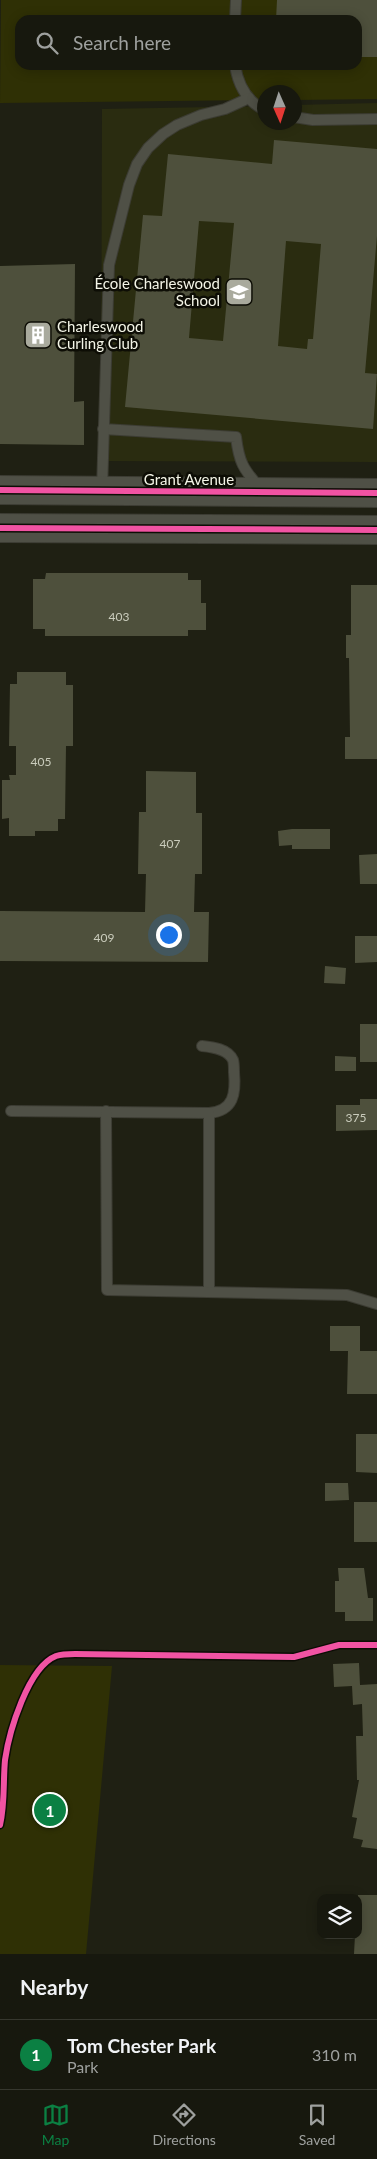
<!DOCTYPE html>
<meta charset="utf-8">
<style>
body{margin:0;font-family:Lato,sans-serif;background:#24251c;color:#f1f3f6}
.controls{position:absolute;right:15px;bottom:15px;display:grid;overflow:hidden;border-radius:10px;box-shadow:0 2px 12px #0003}
.controls button{width:45px;height:45px;display:grid;place-items:center;padding:0;border:0;border-bottom:1px solid #36372e;background:#17180e;color:#f1f3f6;font:25px sans-serif}
.compass{position:absolute;left:257px;top:85px;width:45px;height:45px;border-radius:50%;background:#17180e;box-shadow:0 2px 12px #0003;rotate:177deg}
.you{position:absolute;left:168px;top:934px;width:18px;height:18px;margin:-12px;border:4px solid #fff;border-radius:50%;background:#1a73e8;box-shadow:0 0 0 8px #1a73e833}
.badge{display:grid;place-items:center;width:32px;height:32px;border-radius:50%;background:#0b8043;color:#fff;font-size:16px;font-weight:700}
.pin{position:absolute;translate:-50% -50%;border:2px solid #fff;box-shadow:0 1px 5px #0006}
.list{margin:0;padding:0;list-style:none}
h2{display:flex;justify-content:space-between;align-items:center;height:65px;margin:0;padding:0 20px;font-size:21px}
h2 small{font-size:16px;font-weight:400;color:#9ea09e}
.list li{display:grid;grid-template-columns:32px 1fr auto;gap:15px;align-items:center;box-sizing:border-box;height:70px;padding:0 20px;border-top:1px solid #36372e}
.list b{display:block;font-size:19px;white-space:nowrap}
.list p{margin:0;font-size:16px;white-space:nowrap;color:#9ea09e}
.list em{font-size:16px;font-style:normal;color:#9ea09e}
.icon{flex:none;width:28px;height:28px;fill:none;stroke:currentColor;stroke-width:2;stroke-linecap:round;stroke-linejoin:round}
.map{position:relative;flex:none;width:377px;height:1954px;overflow:hidden}
.search{position:absolute;background:#17180e;box-shadow:0 2px 12px #0003;left:15px;right:15px;top:15px;height:55px;display:flex;align-items:center;gap:12px;box-sizing:border-box;padding:0 18px;border-radius:15px;color:#9ea09e;font-size:19px}
.sheet{height:135px;background:#17180e}
nav{display:flex;justify-content:space-around;align-items:center;box-sizing:border-box;height:70px;border-top:1px solid #36372e;background:#17180e;font-size:14px;color:#9ea09e}
nav a{display:grid;justify-items:center;gap:2px}
nav .on{color:#0b8043}
.map>svg:first-child{display:block}
.built{fill:#2a2c10}
.green{fill:#2f3005;fill-rule:evenodd}
.building{fill:#4e503c;fill-rule:evenodd}
.lines{fill:none;stroke-linecap:round;stroke-linejoin:round}
.lane-casing{stroke:#3c3c33;stroke-width:12}
.secondary-casing{stroke:#3c3c33;stroke-width:30}
.lane{stroke:#4f5046;stroke-width:10}
.secondary{stroke:#4f5046;stroke-width:28}
.cycleway-casing{stroke:#0d0d05;stroke-width:9}
.cycleway{stroke:#f153a3;stroke-width:6}
.labels{text-anchor:middle;dominant-baseline:central;stroke-width:5;stroke-linejoin:round;paint-order:stroke}
.number-label{font-size:12px;fill:#caccbc}
.poi-label{font-size:15px;fill:#f4f5e7;stroke:#0d0d05;text-anchor:end}
.street-label{font-size:15px;fill:#f4f5e7;stroke:#0d0d05}
</style>
<div class="map">
<svg width="377" height="1954" viewBox="0 0 377 1954">
<rect width="100%" height="100%" fill="#1f2013"/>
<polygon class="built" points="377,103 377,462 101,461 102,109 264,106 264,122 294,122 295,105"/>
<g class="green">
<path d="M1,0H377V99L295,100L294,92H264V100L0,103ZM20,20H357V65H20Z"/>
<polygon points="0,1665 112,1666 86,1954 0,1954"/>
</g>
<g class="building">
<polygon points="277,0 377,0 377,57 357,57 357,20 276,20"/>
<path d="M274,140L377,149V236L365,373L377,374L373,429L125,407L143,215L162,216L168,154L272,164ZM199,221L234,223L223,341L189,338ZM286,241L321,244L313,339H308L307,349L278,346Z"/>
<polygon points="75,264 74,402 84,401 84,445 0,444 0,266"/>
<polygon points="46,573 188,573 188,580 201,580 201,603 206,603 206,630 188,630 188,636 45,636 45,629 33,629 33,579 45,579"/>
<polygon points="351,585 377,585 377,759 345,759 345,737 350,737 349,658 346,658 346,635 351,635"/>
<polygon points="17,672 66,672 66,685 73,685 73,746 66,746 65,819 58,819 58,831 35,831 35,836 9,836 9,818 2,819 2,780 10,780 9,775 16,775 16,746 9,746 10,684 17,684"/>
<polygon points="146,771 196,772 196,813 202,813 202,874 195,874 194,912 209,912 208,962 0,961 0,911 145,912 146,874 138,874 139,812 146,812"/>
<polygon points="292,829 330,829 330,849 292,849 292,845 279,846 278,831"/>
<polygon points="377,854 377,884 360,884 359,855"/>
<polygon points="355,936 377,936 377,962 355,963"/>
<polygon points="325,966 346,968 345,984 324,983"/>
<rect x="360" y="1024" width="17" height="38"/>
<polygon points="335,1056 356,1057 356,1071 335,1071"/>
<polygon points="360,1099 377,1099 377,1130 336,1131 336,1105 360,1105"/>
<polygon points="330,1326 360,1326 360,1351 377,1351 377,1394 347,1394 348,1351 330,1351"/>
<polygon points="356,1434 377,1434 377,1473 356,1472"/>
<polygon points="325,1483 348,1483 349,1500 325,1501"/>
<rect x="354" y="1502" width="23" height="40"/>
<polygon points="338,1568 364,1568 368,1598 373,1598 373,1621 345,1621 345,1612 335,1612 335,1581 339,1581"/>
<polygon points="359,1663 360,1685 377,1684 377,1849 361,1847 363,1840 353,1838 357,1818 352,1817 359,1780 357,1780 356,1736 363,1736 362,1704 353,1705 352,1686 334,1687 333,1664"/>
<polygon points="358,1895 377,1895 377,1954 354,1954 355,1935 358,1935"/>
</g>
<g class="lines">
<g class="lane-casing">
<g id="lane">
<polyline points="235,20 236,0"/>
<path d="M235,65C238,85 247,101 264,110"/>
<polyline points="294,117 313,120 377,119"/>
<path d="M103,429L236,437C239,462 243,469 260,488"/>
<polyline points="102,490 109,265 129,185 137,164 148,148 163,134 177,125 201,115 225,109 249,98"/>
<path d="M202,1046C213,1047 228,1049 233,1060C234,1063 234,1069 234,1072C236,1093 234,1111 209,1113"/>
<polyline points="11,1111 209,1113 209,1292"/>
<polyline points="106,1111 107,1290 347,1295 377,1304"/>
</g>
</g>
<g class="secondary-casing">
<g id="secondary">
<polyline points="0,490 377,493"/>
<polyline points="0,528 377,530"/>
</g>
</g>
<use href="#lane" class="lane"/>
<use href="#secondary" class="secondary"/>
<g class="cycleway-casing">
<g id="cycleway">
<polyline points="0,490 377,493"/>
<polyline points="0,528 377,530"/>
<path d="M0,1825C5,1804 3,1782 5,1760C9,1732 28,1667 56,1656C62,1654 69,1654 75,1654L294,1657L339,1645H377"/>
</g>
</g>
<use href="#cycleway" class="cycleway"/>
</g>
<defs>
<g id="school-square" transform="scale(1.4375)"><rect x="-9" y="-9" width="18" height="18" rx="4" fill="#a9aa9d" stroke="#0d0d05"/><path d="M0-5L7-2L0 1L-7-2ZM-4 1L0 2.5L4 1V4Q0 6-4 4Z" fill="#fff"/></g>
<g id="building-square" transform="scale(1.4375)"><rect x="-9" y="-9" width="18" height="18" rx="4" fill="#a9aa9d" stroke="#0d0d05"/><path d="M-4-6H4V6H1V3H-1V6H-4ZM-2.5-4.3h1.7v1.8h-1.7ZM.8-4.3h1.7v1.8H.8ZM-2.5-1h1.7V.8h-1.7ZM.8-1h1.7V.8H.8Z" fill="#fff"/></g>
</defs>
<g fill-rule="evenodd">
<use href="#school-square" x="239" y="292"/>
<use href="#building-square" x="38" y="335"/>
</g>
<g class="labels">
<g class="number-label">
<text x="119" y="616">403</text>
<text x="41" y="761">405</text>
<text x="170" y="843">407</text>
<text x="104" y="937">409</text>
<text x="356" y="1117">375</text>
</g>
<g class="poi-label">
<text x="220" y="283">École Charleswood<tspan x="220" dy="17">School</tspan></text>
<text x="57" y="326" text-anchor="start">Charleswood<tspan x="57" dy="17">Curling Club</tspan></text>
</g>
<g class="street-label">
<text x="189" y="479">Grant Avenue</text>
</g>
</g>
</svg>
<div class="controls">
<button><svg class="icon" aria-label="layers" viewBox="0 0 24 24"><path d="M12 4l9 5-9 5-9-5zM3 14l9 5 9-5"/></svg></button>
</div>
<svg class="compass" viewBox="-18 -18 36 36"><path d="M0-13l5 13h-10z" fill="#e53935"/><path d="M0 13l5-13h-10z" fill="#9ea09e"/></svg>
<div class="you"></div>
<div class="pin badge" style="left:50px;top:1810px">1</div>
<div class="search"><svg class="icon" aria-label="search" viewBox="0 0 24 24"><circle cx="10" cy="10" r="6"/><path d="M15 15l6 6"/></svg>Search here</div>
</div>
<section class="sheet">
<h2>Nearby<small></small></h2>
<ul class="list">
<li><span class="badge">1</span><div><b>Tom Chester Park</b><p>Park</p></div><em>310 m</em></li>
</ul>
</section>
<nav>
<a class="on"><svg class="icon" aria-label="map" viewBox="0 0 24 24"><path d="M3 6l6-2 6 2 6-2v14l-6 2-6-2-6 2zM9 4v14M15 6v14"/></svg>Map</a>
<a><svg class="icon" aria-label="directions" viewBox="0 0 24 24"><path d="M12 3l9 9-9 9-9-9zM9 14v-3h6M13 9l2 2-2 2"/></svg>Directions</a>
<a><svg class="icon" aria-label="saved" viewBox="0 0 24 24"><path d="M7 4h10v16l-5-4-5 4z"/></svg>Saved</a>
</nav>
